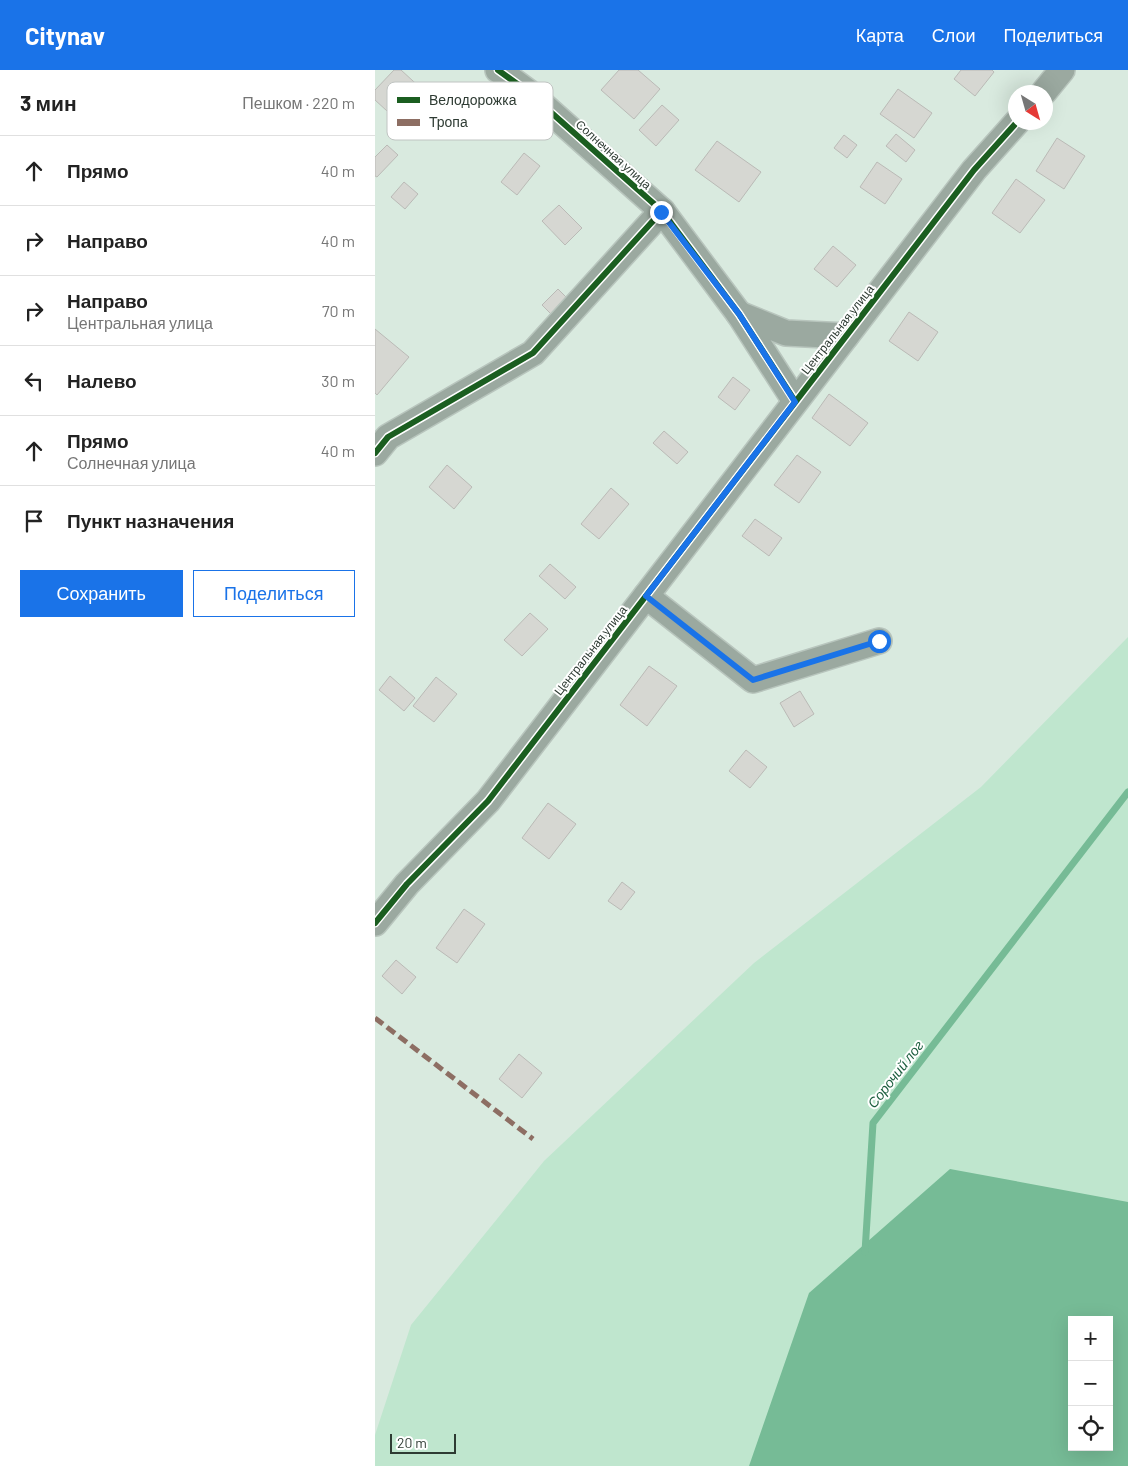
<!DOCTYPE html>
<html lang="ru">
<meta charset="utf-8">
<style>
body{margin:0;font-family:Barlow,sans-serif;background:#f6f6f6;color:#222}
.controls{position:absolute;right:15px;bottom:15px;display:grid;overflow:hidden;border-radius:0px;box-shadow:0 5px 20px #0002}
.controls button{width:45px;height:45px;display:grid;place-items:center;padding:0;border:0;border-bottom:1px solid #e0e0e0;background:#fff;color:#222;font:25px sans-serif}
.compass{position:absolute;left:633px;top:15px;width:45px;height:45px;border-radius:50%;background:#fff;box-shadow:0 5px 20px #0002;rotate:143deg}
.scale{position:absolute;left:15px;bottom:12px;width:66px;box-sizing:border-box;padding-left:5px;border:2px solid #2e3b33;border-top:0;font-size:14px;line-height:18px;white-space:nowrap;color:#2e3b33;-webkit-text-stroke:4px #fff;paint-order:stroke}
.stop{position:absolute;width:15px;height:15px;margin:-11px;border:4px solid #1a73e8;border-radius:50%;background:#fff}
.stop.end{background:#1a73e8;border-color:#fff;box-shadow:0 1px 5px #0008}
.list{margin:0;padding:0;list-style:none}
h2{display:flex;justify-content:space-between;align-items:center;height:65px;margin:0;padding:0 20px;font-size:21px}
h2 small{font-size:16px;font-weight:400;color:#767676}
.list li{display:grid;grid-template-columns:32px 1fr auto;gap:15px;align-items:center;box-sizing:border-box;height:70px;padding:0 20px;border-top:1px solid #e0e0e0}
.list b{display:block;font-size:19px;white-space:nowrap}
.list p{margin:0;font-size:16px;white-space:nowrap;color:#767676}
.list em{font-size:16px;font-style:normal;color:#767676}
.actions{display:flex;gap:10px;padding:15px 20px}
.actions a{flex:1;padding:11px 0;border:1px solid #1a73e8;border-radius:0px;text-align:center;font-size:18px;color:#1a73e8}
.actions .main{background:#1a73e8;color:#fff}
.icon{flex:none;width:28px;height:28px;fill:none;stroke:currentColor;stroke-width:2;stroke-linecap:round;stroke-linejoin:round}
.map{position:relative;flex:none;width:753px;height:1396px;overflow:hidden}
header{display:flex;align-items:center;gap:30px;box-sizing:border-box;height:70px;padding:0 25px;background:#1a73e8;color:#fff}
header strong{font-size:24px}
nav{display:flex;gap:28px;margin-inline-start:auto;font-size:18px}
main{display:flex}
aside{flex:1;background:#fff}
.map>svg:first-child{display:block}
.green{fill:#bfe6ce;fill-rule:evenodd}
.water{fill:#76bb96;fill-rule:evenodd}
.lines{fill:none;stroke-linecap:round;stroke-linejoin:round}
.stream{stroke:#76bb96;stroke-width:7}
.building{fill:#d6d7d2;stroke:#babab6}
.minor-casing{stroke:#b8c5bd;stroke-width:28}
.minor{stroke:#9ba9a0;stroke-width:25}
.quiet{stroke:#8d6e63;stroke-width:5;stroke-dasharray:10 5;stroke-linecap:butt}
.cycleway-casing{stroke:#fff;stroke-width:9}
.cycleway{stroke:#1b5e20;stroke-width:6}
.route{stroke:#1a73e8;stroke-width:6}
.labels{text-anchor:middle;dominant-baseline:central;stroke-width:4;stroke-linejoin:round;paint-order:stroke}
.street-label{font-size:12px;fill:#2e3b33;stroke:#fff}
.water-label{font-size:14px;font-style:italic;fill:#1b5e3e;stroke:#fff}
.key{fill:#fff;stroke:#c0c4c2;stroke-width:1}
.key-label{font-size:14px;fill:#2e3b33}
</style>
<header>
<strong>Citynav</strong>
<nav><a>Карта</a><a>Слои</a><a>Поделиться</a></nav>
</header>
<main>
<aside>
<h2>3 мин<small>Пешком · 220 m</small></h2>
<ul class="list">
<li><svg class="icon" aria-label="ahead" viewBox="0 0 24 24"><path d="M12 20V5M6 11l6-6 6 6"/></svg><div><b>Прямо</b></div><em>40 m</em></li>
<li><svg class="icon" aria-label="right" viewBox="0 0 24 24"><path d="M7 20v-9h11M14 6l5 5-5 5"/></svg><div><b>Направо</b></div><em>40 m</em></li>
<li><svg class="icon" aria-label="right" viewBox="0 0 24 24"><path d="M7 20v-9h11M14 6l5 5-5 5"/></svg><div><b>Направо</b><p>Центральная улица</p></div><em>70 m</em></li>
<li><svg class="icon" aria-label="left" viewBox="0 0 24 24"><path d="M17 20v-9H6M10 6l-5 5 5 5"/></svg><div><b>Налево</b></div><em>30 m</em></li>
<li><svg class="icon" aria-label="ahead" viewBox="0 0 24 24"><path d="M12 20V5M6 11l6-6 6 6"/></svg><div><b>Прямо</b><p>Солнечная улица</p></div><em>40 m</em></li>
<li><svg class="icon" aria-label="arrive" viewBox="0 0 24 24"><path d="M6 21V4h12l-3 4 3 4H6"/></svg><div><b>Пункт назначения</b></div></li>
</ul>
<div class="actions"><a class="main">Сохранить</a><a>Поделиться</a></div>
</aside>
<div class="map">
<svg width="753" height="1396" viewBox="0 0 753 1396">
<rect width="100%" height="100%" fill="#d9eadf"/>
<path class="green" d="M753,567V1396H0V1365L36,1255L169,1091L379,893L606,717ZM697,1250H734V1377H697Z"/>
<path class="water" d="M575,1099L753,1132V1396H374L434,1223ZM697,1250H734V1377H697Z"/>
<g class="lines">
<polyline class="stream" points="490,1182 498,1053 753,722"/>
</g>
<g class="building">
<polygon points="19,0 26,0 50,22 23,51 0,30 0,20"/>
<polygon points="244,0 263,0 285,19 259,49 226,20"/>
<polygon points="586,0 617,0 619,2 600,26 579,9"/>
<polygon points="523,19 557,43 539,68 505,44"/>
<polygon points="287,35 304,50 281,76 264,60"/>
<polygon points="521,64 540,80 531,92 511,76"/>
<polygon points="469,65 482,75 472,88 459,78"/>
<polygon points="682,68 710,86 689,119 661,101"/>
<polygon points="342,71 386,102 364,132 320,100"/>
<polygon points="12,75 23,85 2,107 0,106 0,87"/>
<polygon points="149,83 165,96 142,125 126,112"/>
<polygon points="502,92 527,109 510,134 485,117"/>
<polygon points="641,109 670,130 645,163 617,143"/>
<polygon points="29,112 43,124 30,139 16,127"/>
<polygon points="184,135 207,158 190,175 167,151"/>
<polygon points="458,176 481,195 462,217 439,199"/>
<polygon points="183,219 195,231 179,247 167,235"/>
<polygon points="534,242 563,262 543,291 514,271"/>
<polygon points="0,259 34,287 2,325 0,323"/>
<polygon points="358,307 375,320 360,340 343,327"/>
<polygon points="454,324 493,353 475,376 437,348"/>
<polygon points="289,361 313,382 302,394 278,373"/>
<polygon points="422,385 446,402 424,433 399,415"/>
<polygon points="72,395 97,417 79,439 54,417"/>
<polygon points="236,418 254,434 224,469 206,454"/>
<polygon points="380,449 407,468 394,486 367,466"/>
<polygon points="175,494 201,517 190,529 164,506"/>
<polygon points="155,543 173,559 147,586 129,570"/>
<polygon points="274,596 302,616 272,656 245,635"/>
<polygon points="15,606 40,628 29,641 4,620"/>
<polygon points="61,607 82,624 59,652 38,636"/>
<polygon points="425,621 439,644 419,657 405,633"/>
<polygon points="371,680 392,697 375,718 354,701"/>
<polygon points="173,733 201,754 174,789 147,768"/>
<polygon points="247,812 260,822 246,840 233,831"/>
<polygon points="89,839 110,854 82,893 61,878"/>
<polygon points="21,890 41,907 27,924 7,906"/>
<polygon points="144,984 167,1003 147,1028 124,1009"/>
</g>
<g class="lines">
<g class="minor-casing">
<g id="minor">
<polyline points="123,0 152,21 287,141 364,244 420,331"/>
<polyline points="669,22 687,0"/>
<polyline points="364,244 411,263 471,266"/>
<polyline points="0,383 13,367 158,283 287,141"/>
<polyline points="271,526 378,610 504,571"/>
<polyline points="0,853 32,814 113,731 599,100 642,52"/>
</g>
</g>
<use href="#minor" class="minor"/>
<polyline class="quiet" points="0,948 158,1069"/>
<g class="cycleway-casing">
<g id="cycleway">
<polyline points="123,0 152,21 287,141 364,244 420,331"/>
<polyline points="0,383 13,367 158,283 287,141"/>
<polyline points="0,853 32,814 113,731 599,100 642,52"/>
</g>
</g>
<use href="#cycleway" class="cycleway"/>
</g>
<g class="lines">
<polyline class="route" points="286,142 364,244 420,332 271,526 378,610 504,571"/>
</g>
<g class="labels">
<g class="street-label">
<text transform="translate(239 84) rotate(42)">Солнечная улица</text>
<text transform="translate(462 259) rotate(-52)">Центральная улица</text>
<text transform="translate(215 580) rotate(-52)">Центральная улица</text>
</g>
<g class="water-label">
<text transform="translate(520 1004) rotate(-52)">Сорочий лог</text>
</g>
</g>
<rect x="12" y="12" width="166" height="58" rx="8" class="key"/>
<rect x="22" y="27" width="23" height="6" fill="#1b5e20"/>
<rect x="22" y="49" width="23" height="7" fill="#8d6e63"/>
<g class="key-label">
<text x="54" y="35">Велодорожка</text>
<text x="54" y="57">Тропа</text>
</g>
</svg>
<div class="controls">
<button>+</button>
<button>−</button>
<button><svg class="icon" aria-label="locate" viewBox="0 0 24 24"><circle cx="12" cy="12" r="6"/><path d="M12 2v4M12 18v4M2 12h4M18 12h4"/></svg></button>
</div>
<svg class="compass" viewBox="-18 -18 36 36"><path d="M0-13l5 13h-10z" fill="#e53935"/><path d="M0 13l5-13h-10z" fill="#767676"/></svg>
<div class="scale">20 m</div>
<div class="stop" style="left:504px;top:571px"></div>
<div class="stop end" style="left:286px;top:142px"></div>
</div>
</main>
